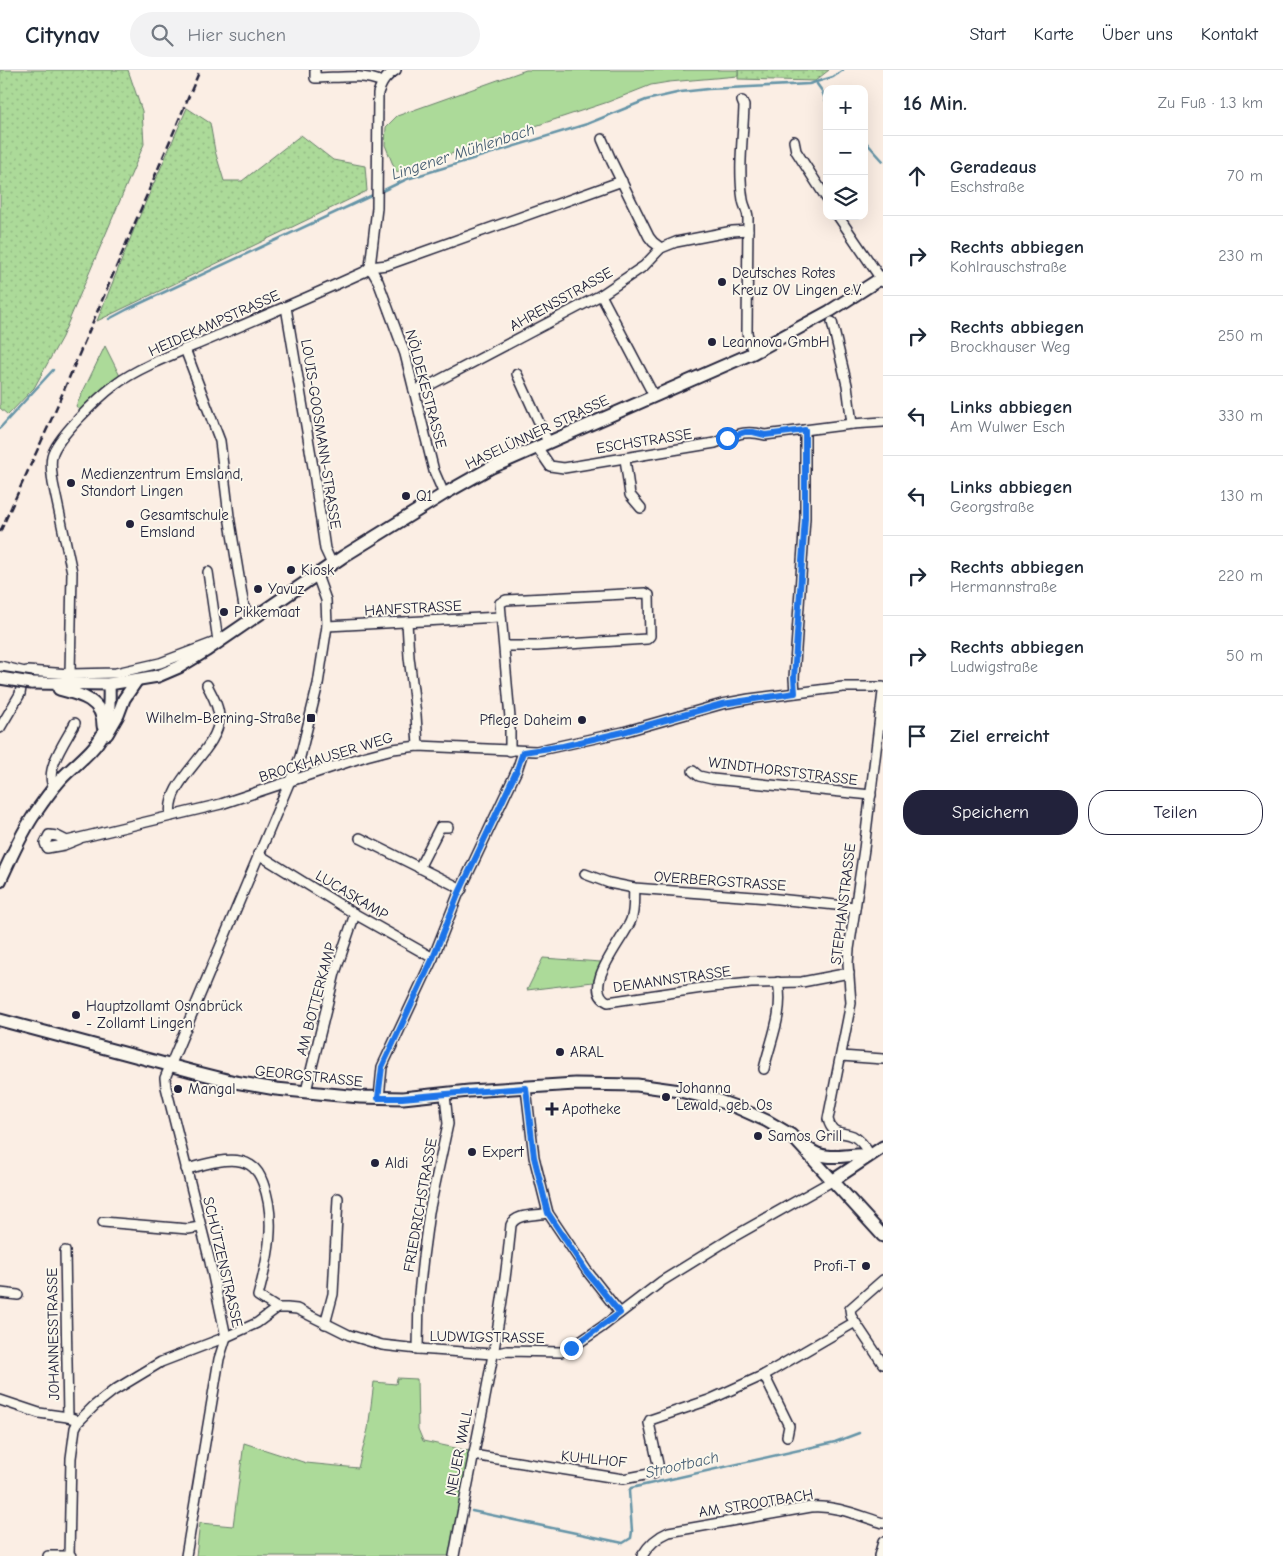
<!DOCTYPE html>
<html lang="de">
<meta charset="utf-8">
<style>
body{margin:0;font-family:"Comic Neue",sans-serif;background:#f2f2f3;color:#1f2937}
.controls{position:absolute;right:15px;top:15px;display:grid;overflow:hidden;border-radius:10px;box-shadow:0 5px 20px #0002}
.controls button{width:45px;height:45px;display:grid;place-items:center;padding:0;border:0;border-bottom:1px solid #e0e1e3;background:#fff;color:#1f2937;font:25px sans-serif}
.stop{position:absolute;width:15px;height:15px;margin:-11px;border:4px solid #1a73e8;border-radius:50%;background:#fff}
.stop.end{background:#1a73e8;border-color:#fff;box-shadow:0 1px 5px #0008}
.list{margin:0;padding:0;list-style:none}
h2{display:flex;justify-content:space-between;align-items:center;height:65px;margin:0;padding:0 20px;font-size:21px}
h2 small{font-size:16px;font-weight:400;color:#747a83}
.list li{display:grid;grid-template-columns:32px 1fr auto;gap:15px;align-items:center;box-sizing:border-box;height:80px;padding:0 20px;border-top:1px solid #e0e1e3}
.list b{display:block;font-size:19px;white-space:nowrap}
.list p{margin:0;font-size:16px;white-space:nowrap;color:#747a83}
.list em{font-size:16px;font-style:normal;color:#747a83}
.actions{display:flex;gap:10px;padding:15px 20px}
.actions a{flex:1;padding:11px 0;border:1px solid #22223b;border-radius:20px;text-align:center;font-size:18px;color:#22223b}
.actions .main{background:#22223b;color:#fff}
.icon{flex:none;width:28px;height:28px;fill:none;stroke:currentColor;stroke-width:2;stroke-linecap:round;stroke-linejoin:round}
.map{position:relative;flex:none;width:883px;height:1486px;overflow:hidden}
header{display:flex;align-items:center;gap:30px;box-sizing:border-box;height:70px;padding:0 25px;background:#fff;border-bottom:1px solid #e0e1e3}
header strong{font-size:24px}
nav{display:flex;gap:28px;margin-inline-start:auto;font-size:18px}
.search{width:350px;height:45px;background:#f2f2f3;display:flex;align-items:center;gap:12px;box-sizing:border-box;padding:0 18px;border-radius:28px;color:#747a83;font-size:19px}
main{display:flex}
aside{flex:1;background:#fff}
.map>svg:first-child{display:block}
.grass{fill:url(#grass-dots);stroke:#677e6a}
.park{fill:#acda99;stroke:#677e6a}
.lines{fill:none;stroke-linecap:round;stroke-linejoin:round}
.stream{stroke:#6594a7;stroke-width:2.5}
.street-casing{stroke:#22223b;stroke-width:12}
.secondary-casing{stroke:#22223b;stroke-width:15}
.street{stroke:#fbf7ec;stroke-width:9}
.secondary{stroke:#fbf7ec;stroke-width:11}
.rail{stroke:#22223b;stroke-width:2.5;stroke-dasharray:8 4;stroke-linecap:butt}
.secondary-bridge-casing{stroke:#22223b;stroke-width:15;stroke-linecap:butt}
.secondary-bridge{stroke:#fbf7ec;stroke-width:11}
.route{stroke:#1a73e8;stroke-width:6}
.poi-dot{fill:#22223b;stroke:#fbf7ec;stroke-width:2}
.labels{text-anchor:middle;dominant-baseline:central;stroke-width:4;stroke-linejoin:round;paint-order:stroke}
.poi-label{font-size:15px;fill:#22223b;stroke:#fbf7ec;text-anchor:start}
.street-label{font-size:15px;fill:#22223b;stroke:#fbf7ec}
.water-label{font-size:16px;font-style:italic;fill:#435b71;stroke:#fbf7ec}
</style>
<header>
<strong>Citynav</strong>
<div class="search"><svg class="icon" aria-label="search" viewBox="0 0 24 24"><circle cx="10" cy="10" r="6"/><path d="M15 15l6 6"/></svg>Hier suchen</div>
<nav><a>Start</a><a>Karte</a><a>Über uns</a><a>Kontakt</a></nav>
</header>
<main>
<div class="map">
<svg width="883" height="1486" viewBox="0 0 883 1486">
<defs>
<pattern id="grass-dots" width="8" height="8" patternUnits="userSpaceOnUse" patternTransform="scale(1.25)"><rect width="8" height="8" fill="#acda99"/><path d="M2 2h.1M6 6h.1" fill="none" stroke="#94bb85" stroke-width="1.8" stroke-linecap="round"/></pattern>
</defs>
<rect width="100%" height="100%" fill="#fbeee4"/>
<filter id="ink" filterUnits="userSpaceOnUse"><feTurbulence type="fractalNoise" baseFrequency=".02" numOctaves="2"/><feDisplacementMap in="SourceGraphic" scale="10" xChannelSelector="R" yChannelSelector="G"/><feConvolveMatrix kernelMatrix="1 2 1 2 8 2 1 2 1" color-interpolation-filters="sRGB"/></filter>
<g filter="url(#ink)">
<g class="grass">
<polygon points="0,0 128,0 142,41 144,74 62,267 34,318 8,345 0,338"/>
<polygon points="738,0 829,0 815,11 738,9"/>
<polygon points="187,38 210,53 215,81 224,111 242,111 301,65 333,90 365,96 367,121 97,251 137,152"/>
</g>
<g class="park">
<polygon points="526,0 738,0 738,6 669,12 651,15 608,32 396,102 385,75 386,57 397,46"/>
<polygon points="105,276 120,306 103,318 80,341 76,336"/>
<polygon points="543,888 601,892 593,912 527,920"/>
<polygon points="397,1308 417,1309 418,1359 423,1371 474,1382 452,1486 196,1486 200,1453 233,1456 244,1373 306,1393 358,1398 368,1359 374,1312 396,1314"/>
</g>
<g class="lines">
<g class="stream">
<polyline points="817,14 822,21 827,34"/>
<polyline points="864,70 883,91"/>
<polyline points="380,122 407,109 587,54 646,30 681,22 708,19 809,14 833,7 843,0"/>
<polyline points="109,249 128,239 375,124"/>
<polyline points="0,358 53,300"/>
<polyline points="472,1441 623,1473 631,1468 632,1461 629,1421 631,1418 835,1372 859,1363"/>
</g>
<g class="street-casing">
<g id="street">
<path d="M315,0V8C336,8 362,3 382,12"/>
<path d="M396,0C386,6 382,12 378,23L377,138L370,197L378,211L405,284L430,385L434,401L444,424"/>
<path d="M742,31L744,36C743,67 738,99 743,130C744,137 748,141 748,148L747,263L753,283"/>
<polyline points="602,69 612,92 649,167 653,172 661,178"/>
<polyline points="794,71 796,81 827,129"/>
<polyline points="838,146 883,212"/>
<polyline points="601,225 654,326"/>
<polyline points="286,237 314,403 325,479 332,494"/>
<polyline points="832,252 847,315 852,354"/>
<polyline points="185,279 220,371 229,446 244,537 254,548"/>
<polyline points="517,304 548,372"/>
<polyline points="414,320 428,316 601,225 644,196 661,178 676,172 733,161 748,160"/>
<path d="M537,377L550,396L564,398L715,373C735,366 742,359 765,365L852,354L883,352"/>
<polyline points="625,389 630,425 641,438"/>
<polyline points="407,552 409,587 416,645 418,676"/>
<polyline points="327,556 500,547"/>
<polyline points="505,576 537,576 647,569 650,566 649,525 645,523 506,530 500,533 510,648 510,681"/>
<polyline points="0,596 25,602"/>
<path d="M70,604L72,502L53,413C52,404 50,395 52,386C56,368 99,327 115,315C138,297 182,281 210,269C262,247 313,225 364,202L370,197L387,195L622,111"/>
<polyline points="795,623 794,608 805,448 805,360"/>
<polyline points="0,658 20,624 23,605 27,601 70,604 116,603 160,593 218,571 208,502"/>
<polyline points="693,701 699,706 712,709 871,725"/>
<path d="M54,717C43,701 67,669 75,653"/>
<path d="M171,746C164,711 219,681 219,648C219,636 212,625 207,615"/>
<polyline points="360,768 462,819"/>
<polyline points="79,769 64,775 47,778 45,773 49,765 57,766 67,771 221,734 366,686 393,679 418,676 536,681 623,662 722,634 749,629 843,617 883,617"/>
<polyline points="258,784 355,844 433,888"/>
<polyline points="419,798 440,757 448,757"/>
<polyline points="585,804 609,813 634,818 768,828 855,837"/>
<path d="M634,818C633,828 635,840 631,850C625,868 579,918 608,932L702,918L751,913L802,912L849,903"/>
<polyline points="841,986 883,989"/>
<path d="M764,999C771,969 784,943 778,912"/>
<polyline points="526,1018 534,1087 548,1143 587,1201 620,1243"/>
<polyline points="306,1021 335,903 355,844"/>
<polyline points="379,1028 382,997 433,888 458,825 517,700 523,682"/>
<path d="M870,1085C866,1078 861,1070 853,1066C841,1061 832,1066 828,1049L851,933L848,894L849,879L864,779L883,622"/>
<path d="M186,1099C204,1095 233,1084 250,1095C257,1099 260,1105 263,1113C277,1150 268,1189 258,1226L277,1238"/>
<polyline points="103,1152 188,1159 200,1157"/>
<polyline points="65,1181 68,1347"/>
<polyline points="0,1223 18,1225"/>
<polyline points="855,1252 883,1294"/>
<polyline points="325,1254 333,1224 338,1128"/>
<polyline points="418,1279 419,1224 423,1187 429,1142 448,1054 445,1025"/>
<polyline points="764,1305 789,1356 787,1366"/>
<polyline points="0,1330 39,1343 68,1347 74,1349"/>
<polyline points="473,1385 623,1409 655,1403 657,1399 658,1394 649,1353 650,1350 709,1330 764,1305 855,1252 851,1246 850,1239 883,1210"/>
<polyline points="48,1486 71,1486"/>
<polyline points="69,1486 71,1388 75,1358 78,1352 94,1336 113,1321 161,1292 226,1267 257,1253 277,1238 287,1238 297,1239 349,1265 382,1275 418,1279 493,1284 507,1281 561,1282 571,1278 602,1257 662,1211 733,1167 832,1111"/>
<polyline points="186,1486 219,1289 226,1267 210,1192 166,1017 165,1008 300,687 318,614 327,556 326,530 317,505"/>
<path d="M454,1486C474,1376 501,1267 511,1155C516,1143 536,1146 548,1143"/>
<path d="M642,1486C649,1474 657,1467 669,1462L811,1437C836,1435 860,1446 883,1453"/>
<polyline points="879,1486 883,1472"/>
</g>
</g>
<g class="secondary-casing">
<g id="secondary">
<polyline points="31,613 109,614 158,606 179,597 207,580 344,486 444,424 490,398 753,283 830,241 883,207"/>
<path d="M59,619C79,624 104,630 103,656"/>
<polyline points="107,664 118,645 124,629 137,610"/>
<path d="M0,811C11,788 21,763 36,742C45,729 55,714 67,703C102,671 111,665 109,614"/>
<polyline points="0,950 195,1002 235,1012 276,1019 360,1027 403,1028 469,1021 575,1014 637,1015 680,1021 713,1029 736,1037 767,1051 791,1065 883,1166"/>
<path d="M809,1079C827,1093 848,1083 870,1085"/>
<polyline points="832,1111 883,1077"/>
</g>
</g>
<use href="#street" class="street"/>
<use href="#secondary" class="secondary"/>
<polyline class="rail" points="0,462 52,348 200,0"/>
<g class="secondary-bridge-casing">
<polyline id="secondary-bridge" points="0,608 31,613"/>
</g>
<use href="#secondary-bridge" class="secondary-bridge"/>
</g>
</g>
<g class="lines" filter="url(#ink)">
<polyline class="route" points="571,1278 620,1243 586,1201 548,1143 534,1087 526,1018 469,1022 402,1028 378,1028 382,997 433,888 458,825 517,700 523,682 563,676 623,662 722,634 795,623 794,608 805,448 805,360 765,365 753,362 745,362 727,368"/>
</g>
<g class="poi-dot">
<circle cx="722" cy="212" r="5"/>
<circle cx="712" cy="272" r="5"/>
<circle cx="71" cy="413" r="5"/>
<circle cx="406" cy="426" r="5"/>
<circle cx="130" cy="454" r="5"/>
<circle cx="291" cy="500" r="5"/>
<circle cx="258" cy="519" r="5"/>
<circle cx="224" cy="542" r="5"/>
<rect x="306" y="643" width="10" height="10" rx="2.5"/>
<circle cx="582" cy="650" r="5"/>
<circle cx="76" cy="945" r="5"/>
<circle cx="560" cy="982" r="5"/>
<circle cx="178" cy="1019" r="5"/>
<circle cx="666" cy="1027" r="5"/>
<path d="M549.5 1031.5h5v5h5v5h-5v5h-5v-5h-5v-5h5z"/>
<circle cx="758" cy="1066" r="5"/>
<circle cx="472" cy="1082" r="5"/>
<circle cx="375" cy="1093" r="5"/>
<circle cx="866" cy="1196" r="5"/>
</g>
<g class="labels">
<g class="poi-label">
<text x="732" y="203">Deutsches Rotes<tspan x="732" dy="17">Kreuz OV Lingen e.V.</tspan></text>
<text x="722" y="272">Leannova GmbH</text>
<text x="81" y="404">Medienzentrum Emsland,<tspan x="81" dy="17">Standort Lingen</tspan></text>
<text x="416" y="426">Q1</text>
<text x="140" y="445">Gesamtschule<tspan x="140" dy="17">Emsland</tspan></text>
<text x="301" y="500">Kiosk</text>
<text x="268" y="519">Yavuz</text>
<text x="234" y="542">Pikkemaat</text>
<text x="301" y="648" text-anchor="end">Wilhelm-Berning-Straße</text>
<text x="572" y="650" text-anchor="end">Pflege Daheim</text>
<text x="86" y="936">Hauptzollamt Osnabrück<tspan x="86" dy="17">- Zollamt Lingen</tspan></text>
<text x="570" y="982">ARAL</text>
<text x="676" y="1018">Johanna<tspan x="676" dy="17">Lewald, geb. Os</tspan></text>
<text x="188" y="1019">Mangal</text>
<text x="562" y="1039">Apotheke</text>
<text x="768" y="1066">Samos Grill</text>
<text x="482" y="1082">Expert</text>
<text x="385" y="1093">Aldi</text>
<text x="856" y="1196" text-anchor="end">Profi-T</text>
</g>
<g class="street-label">
<text transform="translate(561 229) rotate(-29)">AHRENSSTRASSE</text>
<text transform="translate(214 253) rotate(-24)">HEIDEKAMPSTRASSE</text>
<text transform="translate(426 319) rotate(75)">NÖLDEKESTRASSE</text>
<text transform="translate(537 362) rotate(-25)">HASELÜNNER STRASSE</text>
<text transform="translate(321 364) rotate(81)">LOUIS-GOOSMANN-STRASSE</text>
<text transform="translate(644 371) rotate(-9)">ESCHSTRASSE</text>
<text transform="translate(413 538) rotate(-3)">HANFSTRASSE</text>
<text transform="translate(326 687) rotate(-17)">BROCKHAUSER WEG</text>
<text transform="translate(783 701) rotate(7)">WINDTHORSTSTRASSE</text>
<text transform="translate(720 811) rotate(4)">OVERBERGSTRASSE</text>
<text transform="translate(352 825) rotate(31)">LUCASKAMP</text>
<text transform="translate(843 834) rotate(-83)">STEPHANSTRASSE</text>
<text transform="translate(672 909) rotate(-8)">DEMANNSTRASSE</text>
<text transform="translate(316 929) rotate(-75)">AM BOTTERKAMP</text>
<text transform="translate(309 1006) rotate(6)">GEORGSTRASSE</text>
<text transform="translate(420 1135) rotate(-80)">FRIEDRICHSTRASSE</text>
<text transform="translate(223 1192) rotate(77)">SCHÜTZENSTRASSE</text>
<text transform="translate(53 1264) rotate(-91)">JOHANNESSTRASSE</text>
<text transform="translate(487 1267) rotate(1)">LUDWIGSTRASSE</text>
<text transform="translate(459 1382) rotate(-79)">NEUER WALL</text>
<text transform="translate(594 1389) rotate(6)">KUHLHOF</text>
<text transform="translate(756 1433) rotate(-9)">AM STROOTBACH</text>
</g>
<g class="water-label">
<text transform="translate(463 82) rotate(-18)">Lingener Mühlenbach</text>
<text transform="translate(682 1395) rotate(-13)">Strootbach</text>
</g>
</g>
</svg>
<div class="controls">
<button>+</button>
<button>−</button>
<button><svg class="icon" aria-label="layers" viewBox="0 0 24 24"><path d="M12 4l9 5-9 5-9-5zM3 14l9 5 9-5"/></svg></button>
</div>
<div class="stop" style="left:727px;top:368px"></div>
<div class="stop end" style="left:571px;top:1278px"></div>
</div>
<aside>
<h2>16 Min.<small>Zu Fuß · 1.3 km</small></h2>
<ul class="list">
<li><svg class="icon" aria-label="ahead" viewBox="0 0 24 24"><path d="M12 20V5M6 11l6-6 6 6"/></svg><div><b>Geradeaus</b><p>Eschstraße</p></div><em>70 m</em></li>
<li><svg class="icon" aria-label="right" viewBox="0 0 24 24"><path d="M7 20v-9h11M14 6l5 5-5 5"/></svg><div><b>Rechts abbiegen</b><p>Kohlrauschstraße</p></div><em>230 m</em></li>
<li><svg class="icon" aria-label="right" viewBox="0 0 24 24"><path d="M7 20v-9h11M14 6l5 5-5 5"/></svg><div><b>Rechts abbiegen</b><p>Brockhauser Weg</p></div><em>250 m</em></li>
<li><svg class="icon" aria-label="left" viewBox="0 0 24 24"><path d="M17 20v-9H6M10 6l-5 5 5 5"/></svg><div><b>Links abbiegen</b><p>Am Wulwer Esch</p></div><em>330 m</em></li>
<li><svg class="icon" aria-label="left" viewBox="0 0 24 24"><path d="M17 20v-9H6M10 6l-5 5 5 5"/></svg><div><b>Links abbiegen</b><p>Georgstraße</p></div><em>130 m</em></li>
<li><svg class="icon" aria-label="right" viewBox="0 0 24 24"><path d="M7 20v-9h11M14 6l5 5-5 5"/></svg><div><b>Rechts abbiegen</b><p>Hermannstraße</p></div><em>220 m</em></li>
<li><svg class="icon" aria-label="right" viewBox="0 0 24 24"><path d="M7 20v-9h11M14 6l5 5-5 5"/></svg><div><b>Rechts abbiegen</b><p>Ludwigstraße</p></div><em>50 m</em></li>
<li><svg class="icon" aria-label="arrive" viewBox="0 0 24 24"><path d="M6 21V4h12l-3 4 3 4H6"/></svg><div><b>Ziel erreicht</b></div></li>
</ul>
<div class="actions"><a class="main">Speichern</a><a>Teilen</a></div>
</aside>
</main>
